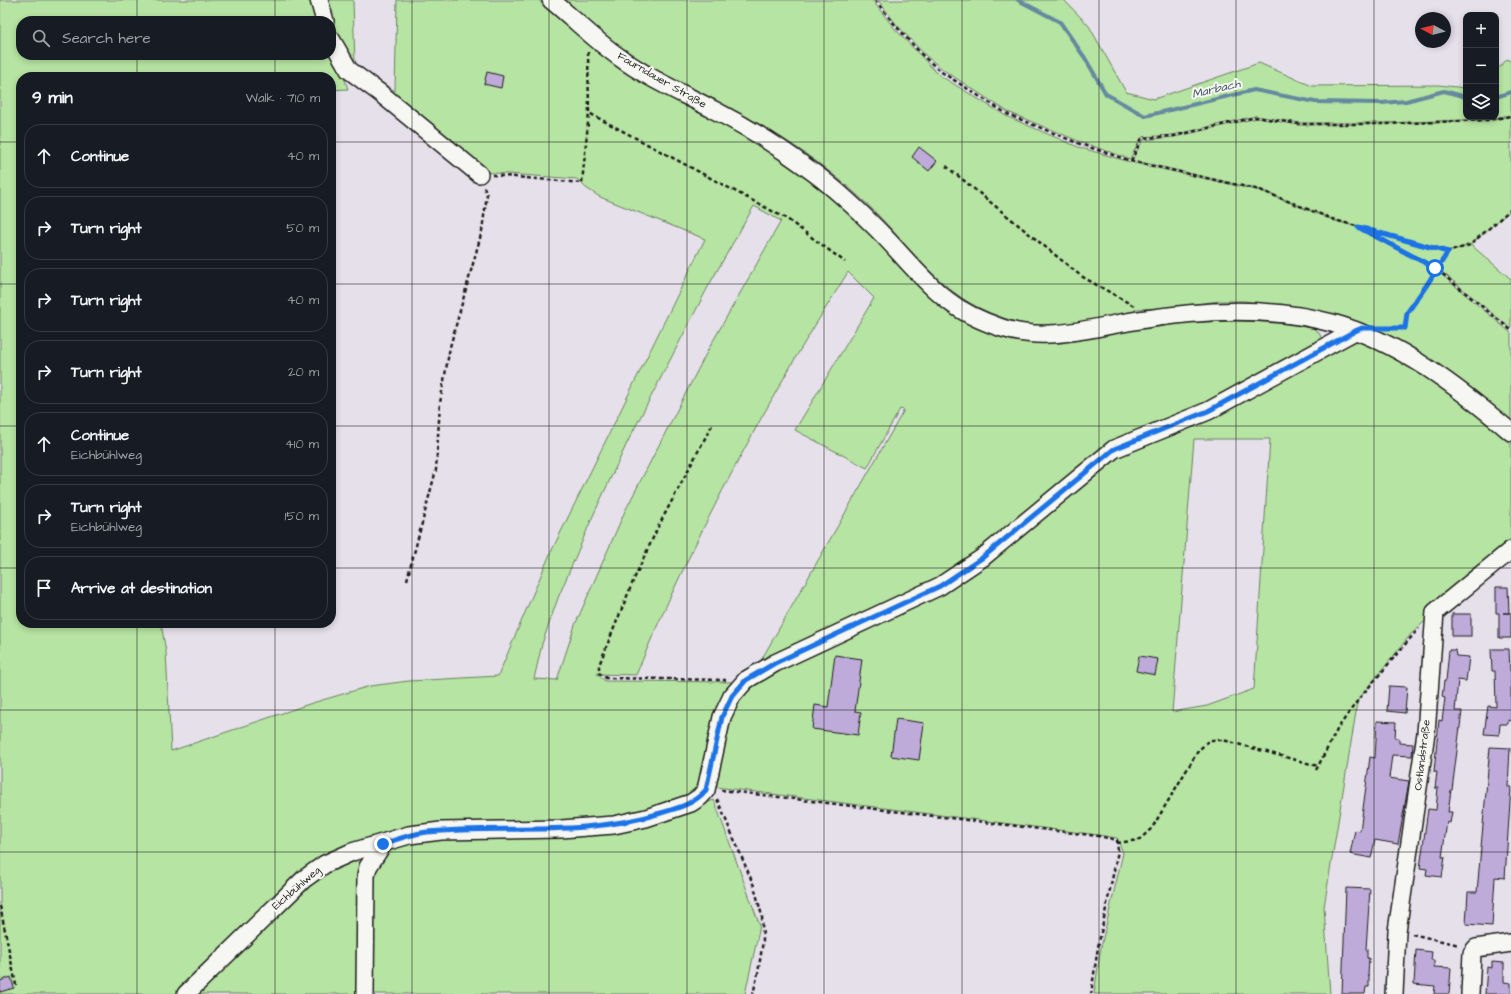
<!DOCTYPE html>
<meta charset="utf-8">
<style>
body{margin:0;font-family:"Architects Daughter",sans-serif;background:#242831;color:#f1f3f6}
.controls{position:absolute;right:12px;top:12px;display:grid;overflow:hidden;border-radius:8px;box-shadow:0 2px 6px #0003}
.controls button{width:36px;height:36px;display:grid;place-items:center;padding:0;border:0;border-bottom:1px solid #363941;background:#171b24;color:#f1f3f6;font:20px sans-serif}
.compass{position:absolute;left:1415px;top:12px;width:36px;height:36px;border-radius:50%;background:#171b24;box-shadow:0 2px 6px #0003;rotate:277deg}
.stop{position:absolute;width:12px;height:12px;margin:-9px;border:3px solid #1a73e8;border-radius:50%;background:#fff}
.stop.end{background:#1a73e8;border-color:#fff;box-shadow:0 1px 4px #0008}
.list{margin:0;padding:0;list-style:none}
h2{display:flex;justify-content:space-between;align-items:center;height:52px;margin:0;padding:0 16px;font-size:17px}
h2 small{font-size:13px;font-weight:400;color:#9ea1a6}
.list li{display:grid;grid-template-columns:26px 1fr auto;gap:12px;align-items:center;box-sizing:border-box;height:64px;margin:0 8px 8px;padding:0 8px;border:1px solid #363941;border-radius:16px}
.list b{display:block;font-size:15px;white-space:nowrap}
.list p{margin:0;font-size:13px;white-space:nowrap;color:#9ea1a6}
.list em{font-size:13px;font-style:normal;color:#9ea1a6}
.icon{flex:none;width:22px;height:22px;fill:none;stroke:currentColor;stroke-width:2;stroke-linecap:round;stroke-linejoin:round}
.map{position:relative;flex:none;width:1511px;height:994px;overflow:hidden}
.search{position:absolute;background:#171b24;box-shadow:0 2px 6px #0003;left:16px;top:16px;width:320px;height:44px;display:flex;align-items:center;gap:10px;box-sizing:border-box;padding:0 14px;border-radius:16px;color:#9ea1a6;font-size:15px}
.panel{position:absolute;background:#171b24;box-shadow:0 2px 6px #0003;left:16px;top:72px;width:320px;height:556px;border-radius:16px}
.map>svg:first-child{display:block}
.green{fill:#b6e4a2;stroke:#69805f;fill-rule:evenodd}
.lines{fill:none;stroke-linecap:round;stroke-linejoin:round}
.stream{stroke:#65899f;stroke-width:4}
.building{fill:#bfabda;stroke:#1c1c1c}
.minor-casing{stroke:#1c1c1c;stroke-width:20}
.path{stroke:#1c1c1c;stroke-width:2.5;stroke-dasharray:4 3;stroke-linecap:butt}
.minor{stroke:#f6f6f2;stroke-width:17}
.path-bridge{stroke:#1c1c1c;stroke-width:2.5;stroke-dasharray:4 3;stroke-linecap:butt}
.route{stroke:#1a73e8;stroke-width:5}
.grid{fill:none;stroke:#1c1c1c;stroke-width:1;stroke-opacity:0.55}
.labels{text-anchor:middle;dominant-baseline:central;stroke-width:4;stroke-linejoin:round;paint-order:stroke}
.street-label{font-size:11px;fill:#1c1c1c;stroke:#f6f6f2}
.water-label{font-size:12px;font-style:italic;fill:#40535d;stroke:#f6f6f2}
</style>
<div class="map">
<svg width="1511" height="994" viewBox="0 0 1511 994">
<rect width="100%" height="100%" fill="#e6e0eb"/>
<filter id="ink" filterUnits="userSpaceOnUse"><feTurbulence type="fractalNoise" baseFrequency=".025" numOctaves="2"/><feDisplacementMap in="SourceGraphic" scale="8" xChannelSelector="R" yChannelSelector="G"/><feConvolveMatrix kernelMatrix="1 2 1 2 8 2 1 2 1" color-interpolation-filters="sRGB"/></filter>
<g filter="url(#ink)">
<g class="green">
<path d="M0,0H315L321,21H21V55H331L340,66L348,89L331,90V77H21V623H161L166,652L171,751L309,704L370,686L409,681L498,676L550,554L705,239L600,197L586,188L577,179L480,172L352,68L335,41L323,0H353L355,65L395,91L397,0H538L578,32L776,154L815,183L989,329L1181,320H1270L1311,326L1319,333L1322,339L1318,345L1193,410L1112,447L938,583L756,669L904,410L900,409L867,468L795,430L874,298L848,272C826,308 802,345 781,383C727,478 678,574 636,675L597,674L605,681L739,682L703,778L696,793L657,812L353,847L179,994H0ZM754,206L781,221L709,348L625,511L575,625L557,680L534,679L542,644L558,598L592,518L628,441L709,285Z"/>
<path d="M563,0H872L895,29L939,75L1006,116L1078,147L1130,162L1261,191L1335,221L1358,227L1435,269L1511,333V423L1357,324L1336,315L1245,301H1220L1162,308L1135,309L1136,314C1103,319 1064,330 1030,325C1016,323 1001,317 988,312C938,292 904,239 866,203C826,165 778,133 729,107C704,94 677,84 652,70C619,51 591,24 563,0Z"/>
<polygon points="878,0 1064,0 1089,26 1126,92 1154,99 1259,63 1312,86 1438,85 1466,88 1466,117 1496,117 1496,71 1507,59 1511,61 1511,115 1488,119 1385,123 1300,123 1256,116 1173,135 1142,137 1130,159 1081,142 1008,112 945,71 926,56 897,25"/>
<polygon points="1511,116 1511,210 1470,245 1448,251 1335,220 1261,190 1132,160 1143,140 1174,137 1257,118 1299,125 1384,124 1489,120"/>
<polygon points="1363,229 1448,252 1471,245 1511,279 1511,329 1436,267"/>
<path d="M1354,335L1390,352L1476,411L1511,442V542L1411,634L1358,700L1324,907L1330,994H1094L1101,947L1123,853L1117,838L1098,835L716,787L714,774L719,741L747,684L940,591L1115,454ZM1194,439H1270L1254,689L1207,706L1172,712Z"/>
<polygon points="714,800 760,926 745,994 368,994 375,859 399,841 663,818"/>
<polygon points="353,858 361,863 361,994 193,994 322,870"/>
</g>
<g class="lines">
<g class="stream">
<polyline points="1018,0 1060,22 1085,58 1106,94 1145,116 1254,90 1315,102 1381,103 1406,101 1444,91 1466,97"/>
<polyline points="1496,97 1511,92"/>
</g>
</g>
<g class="building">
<polygon points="487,72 503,76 501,88 484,84"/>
<polygon points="919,147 937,161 929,171 912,157"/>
<polygon points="1496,587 1508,587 1509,613 1503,613 1511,613 1511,638 1499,638 1499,613 1496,613"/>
<rect x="1452" y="614" width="19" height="22"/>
<polygon points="1491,649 1509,649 1510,671 1511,671 1511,721 1508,720 1508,724 1500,724 1499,735 1484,734 1488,706 1496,707 1495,671 1492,671"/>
<polygon points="1449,650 1455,650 1456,656 1469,657 1466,681 1458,680 1455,711 1462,711 1452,790 1451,790 1448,812 1452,812 1450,823 1447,822 1442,857 1445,857 1442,877 1426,875 1427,869 1420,868 1428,809 1436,810 1438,788 1435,788 1437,772 1434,772 1439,720 1442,721 1445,698 1442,697 1444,681 1446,681"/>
<polygon points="835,655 862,659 855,711 861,712 858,735 812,729 815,705 828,707"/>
<polygon points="1139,656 1158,659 1155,675 1136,671"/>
<polygon points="1389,686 1407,687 1405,713 1387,711"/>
<polygon points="896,719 924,723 919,760 891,756"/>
<polygon points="1377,721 1396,722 1395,738 1399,738 1399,743 1413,744 1412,756 1392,755 1389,778 1409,781 1398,844 1375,840 1371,858 1350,854 1355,830 1360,831 1370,757 1375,758"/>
<polygon points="1490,747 1510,748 1508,787 1511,787 1505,878 1495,877 1492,926 1466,924 1468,892 1477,892"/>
<polygon points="1346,888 1370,889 1366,949 1367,949 1367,958 1369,958 1368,975 1369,976 1369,987 1366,987 1365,994 1342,994"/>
<polygon points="1416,950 1432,952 1431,960 1434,960 1434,967 1451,968 1449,994 1434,994 1435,986 1414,984"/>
<polygon points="1492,962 1504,963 1504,982 1511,983 1511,994 1485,994 1487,967 1492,968"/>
<polygon points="11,977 14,988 0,992 0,981"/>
</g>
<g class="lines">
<g class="minor-casing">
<g id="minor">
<polyline points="319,0 325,21"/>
<path d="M551,0C574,19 595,40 619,57C649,79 684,94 716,111C747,127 778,146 806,167C830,184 852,204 873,225C898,249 920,279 947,300C962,312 984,322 1002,328C1048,343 1093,327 1139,320C1202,310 1269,306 1332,323C1399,341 1459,388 1511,432"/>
<polyline points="331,39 349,70 380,93 479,174"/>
<polyline points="186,994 304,879 325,864 352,852 409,835 441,831 561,829 614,825 646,818 691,803 700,797 706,790 722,717 732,696 746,680 775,663 940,586 982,558 1114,449 1208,411 1355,331"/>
<polyline points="365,994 366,876 368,867 383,844"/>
<polyline points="1394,994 1397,931 1426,733 1435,612 1511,550"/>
<polyline points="1470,994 1472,953 1476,948 1511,943"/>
</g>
</g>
<g class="path">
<polyline points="875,0 895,25 924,57 943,73 1007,114 1080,144 1131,161 1260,190 1335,220 1448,252 1470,245 1511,209"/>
<polyline points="588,52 589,113 787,219 845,262"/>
<polyline points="1131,161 1142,138 1174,136 1256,117 1299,124 1384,124 1489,120 1511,116"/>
<polyline points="946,166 1081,276 1134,306"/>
<polyline points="492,175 582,183 589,113"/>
<polyline points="1363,230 1435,268 1511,330"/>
<polyline points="1390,328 1405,328 1407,313 1426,286"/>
<polyline points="712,425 658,527 634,579 599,665 599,673 606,678 726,680"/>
<polyline points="407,580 436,470 440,403 450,347 482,231 487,194 484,187"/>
<polyline points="1316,770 1338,728 1358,700 1419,628"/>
<polyline points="721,790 1098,836 1117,840 1118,851 1098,947 1091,994"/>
<polyline points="717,799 754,886 762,916 763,941 758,973 753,994"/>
<polyline points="1117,843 1139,840 1152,828 1198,751 1209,740 1223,740 1318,766"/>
<polyline points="0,906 16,985"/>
<polyline points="1412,934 1459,945"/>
</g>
<use href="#minor" class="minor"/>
<polyline class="path-bridge" points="1426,286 1448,252"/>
</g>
</g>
<g class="lines" filter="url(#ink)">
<path class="route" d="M383,844C397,839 412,834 427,832C506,825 583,837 661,813C678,808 694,804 706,790L722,717L732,696L746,680L775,663L940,586L982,558L1114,449L1208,411L1355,331L1362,328H1405L1407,313L1426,286L1448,252L1358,227L1435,268"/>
</g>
<path class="grid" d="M137,0V21M275,0V21M412,0V994M549,0V994M687,0V994M824,0V994M962,0V994M1099,0V994M1236,0V994M1374,0V994M137,55V77M275,55V77M0,142H21M331,142H1511M0,284H21M331,284H1511M0,426H21M331,426H1511M0,568H21M331,568H1511M137,623V994M275,623V994M0,710H1511M0,852H1511"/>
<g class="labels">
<g class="street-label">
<text transform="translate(662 80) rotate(30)">Faurndauer Straße</text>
<text transform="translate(1422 755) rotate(-83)">Ostlandstraße</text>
<text transform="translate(296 888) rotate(-41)">Eichbühlweg</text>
</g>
<g class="water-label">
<text transform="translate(1216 89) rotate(-13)">Marbach</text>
</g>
</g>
</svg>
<div class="controls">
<button>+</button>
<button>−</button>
<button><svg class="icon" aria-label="layers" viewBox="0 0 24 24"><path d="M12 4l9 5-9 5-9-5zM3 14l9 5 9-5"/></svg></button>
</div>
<svg class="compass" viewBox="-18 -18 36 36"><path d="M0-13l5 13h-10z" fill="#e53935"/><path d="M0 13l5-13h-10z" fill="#9ea1a6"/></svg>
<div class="stop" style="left:1435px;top:268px"></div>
<div class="stop end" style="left:383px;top:844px"></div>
<div class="search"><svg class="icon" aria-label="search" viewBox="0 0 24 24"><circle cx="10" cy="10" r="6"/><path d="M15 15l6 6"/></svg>Search here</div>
<section class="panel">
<h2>9 min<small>Walk · 710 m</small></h2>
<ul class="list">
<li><svg class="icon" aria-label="ahead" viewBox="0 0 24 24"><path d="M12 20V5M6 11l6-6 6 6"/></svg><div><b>Continue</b></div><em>40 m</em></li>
<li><svg class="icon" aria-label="right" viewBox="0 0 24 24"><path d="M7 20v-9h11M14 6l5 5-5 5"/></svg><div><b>Turn right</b></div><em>50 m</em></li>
<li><svg class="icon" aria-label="right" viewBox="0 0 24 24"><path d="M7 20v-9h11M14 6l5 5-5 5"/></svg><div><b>Turn right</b></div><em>40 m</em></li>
<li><svg class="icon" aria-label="right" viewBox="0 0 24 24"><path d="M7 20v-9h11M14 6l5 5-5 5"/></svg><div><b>Turn right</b></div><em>20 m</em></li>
<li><svg class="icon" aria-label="ahead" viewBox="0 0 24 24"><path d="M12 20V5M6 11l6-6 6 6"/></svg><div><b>Continue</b><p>Eichbühlweg</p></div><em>410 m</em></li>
<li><svg class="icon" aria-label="right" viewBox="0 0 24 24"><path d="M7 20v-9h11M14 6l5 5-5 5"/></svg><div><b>Turn right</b><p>Eichbühlweg</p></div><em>150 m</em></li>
<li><svg class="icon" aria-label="arrive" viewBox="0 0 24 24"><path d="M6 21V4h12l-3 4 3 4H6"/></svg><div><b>Arrive at destination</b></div></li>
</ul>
</section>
</div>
